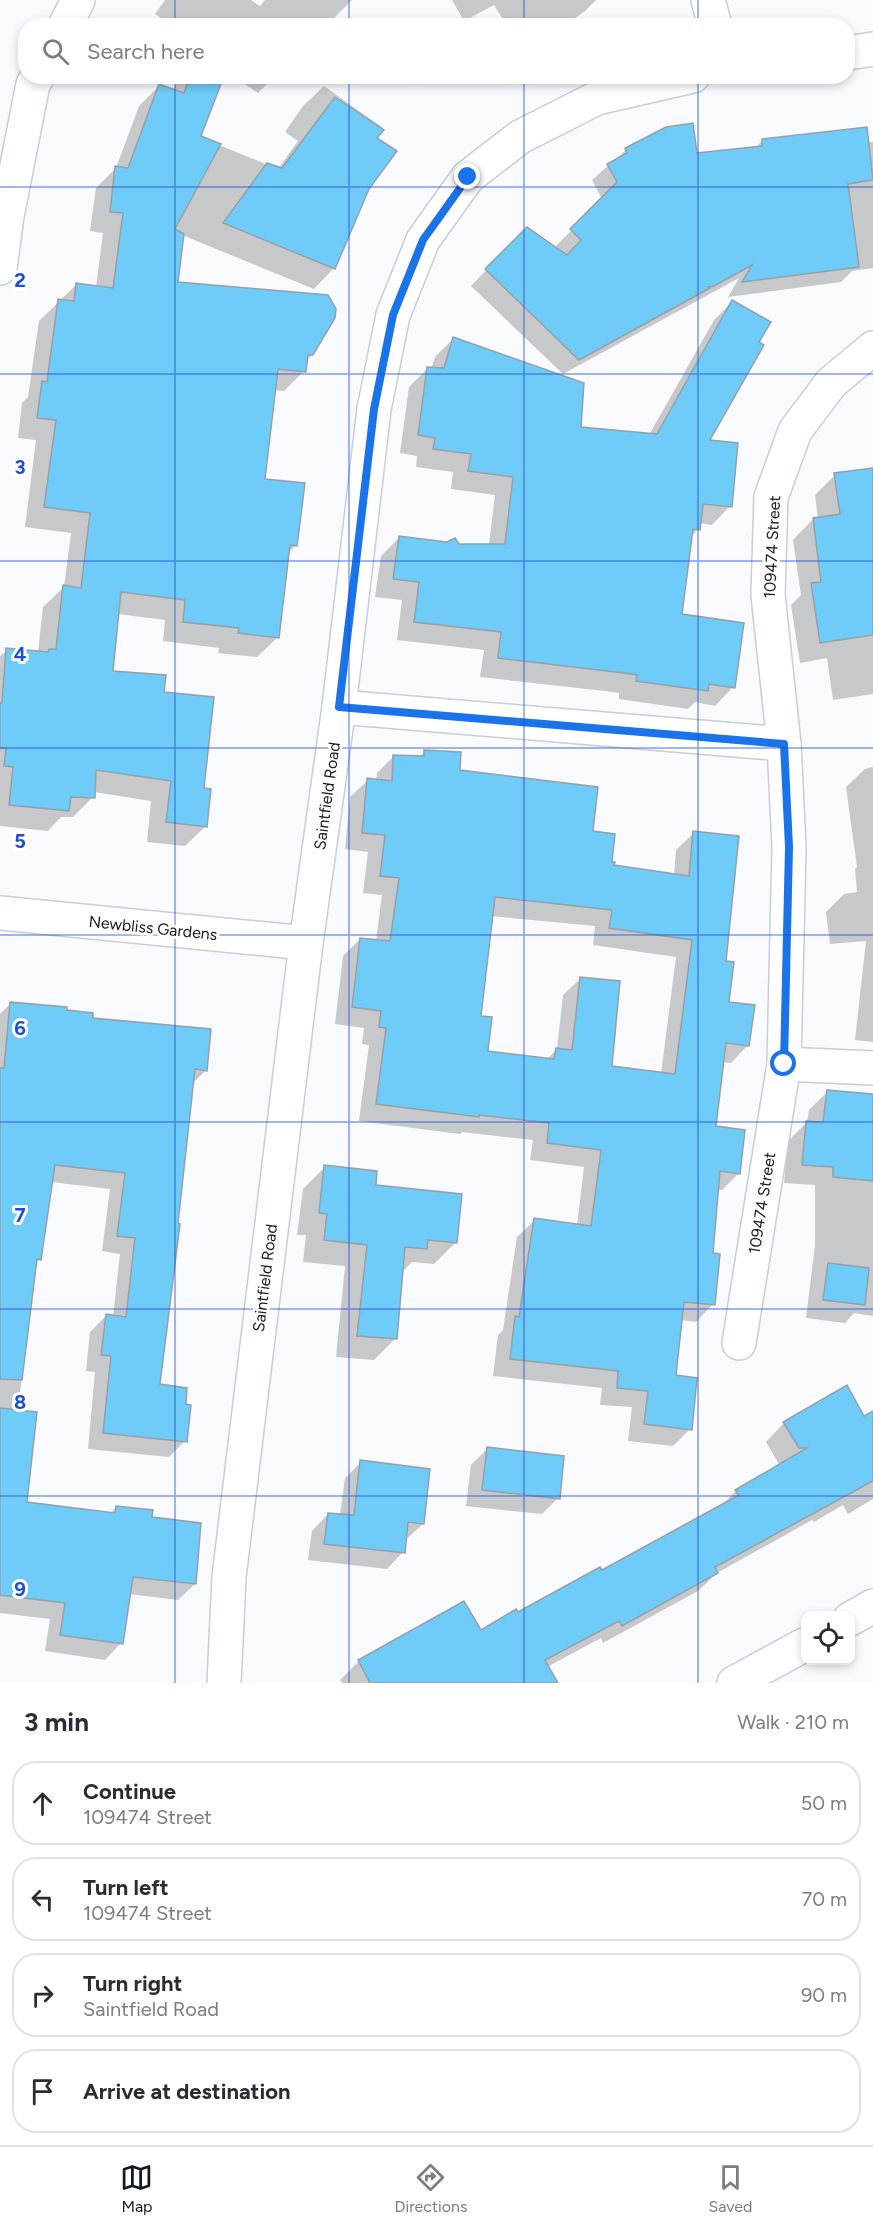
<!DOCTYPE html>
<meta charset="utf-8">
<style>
body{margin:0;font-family:Figtree,sans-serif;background:#f7f7f7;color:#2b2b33}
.controls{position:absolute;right:18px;bottom:18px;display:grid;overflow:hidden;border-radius:12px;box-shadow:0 3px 9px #0003}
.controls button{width:54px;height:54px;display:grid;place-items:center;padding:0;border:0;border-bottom:2px solid #e1e1e2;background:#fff;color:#2b2b33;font:30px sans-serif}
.stop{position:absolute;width:18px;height:18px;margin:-14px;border:4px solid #1a73e8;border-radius:50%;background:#fff}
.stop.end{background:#1a73e8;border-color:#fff;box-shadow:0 2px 6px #0008}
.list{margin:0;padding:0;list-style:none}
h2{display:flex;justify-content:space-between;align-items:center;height:78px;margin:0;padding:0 24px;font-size:26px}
h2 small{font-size:20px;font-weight:400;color:#7c7c81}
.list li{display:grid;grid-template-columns:39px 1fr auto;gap:18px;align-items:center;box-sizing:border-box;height:84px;margin:0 12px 12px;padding:0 12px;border:2px solid #e1e1e2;border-radius:24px}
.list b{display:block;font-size:22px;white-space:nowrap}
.list p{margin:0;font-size:20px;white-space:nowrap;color:#7c7c81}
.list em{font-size:20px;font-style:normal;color:#7c7c81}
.icon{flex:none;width:33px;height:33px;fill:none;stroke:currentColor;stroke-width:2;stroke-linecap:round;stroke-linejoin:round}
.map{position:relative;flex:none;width:873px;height:1683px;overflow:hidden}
.search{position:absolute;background:#fff;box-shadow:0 3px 9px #0003;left:18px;right:18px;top:18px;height:66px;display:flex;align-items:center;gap:15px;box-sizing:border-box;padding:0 21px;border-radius:24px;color:#7c7c81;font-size:22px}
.sheet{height:462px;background:#fff}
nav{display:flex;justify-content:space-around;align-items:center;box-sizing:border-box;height:84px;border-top:2px solid #e1e1e2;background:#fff;font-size:16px;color:#7c7c81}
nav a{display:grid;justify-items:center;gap:3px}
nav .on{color:#111827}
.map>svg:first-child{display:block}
.shadow{fill:#0003;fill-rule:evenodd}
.building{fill:#6fcbf7;stroke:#94a1a9;stroke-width:1.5;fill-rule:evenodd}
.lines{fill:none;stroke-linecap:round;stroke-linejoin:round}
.minor-casing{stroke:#c5ced9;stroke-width:36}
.minor{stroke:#fff;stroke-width:33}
.route{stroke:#1a73e8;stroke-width:8}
.grid{fill:none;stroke:#1d4ed8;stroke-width:1.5;stroke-opacity:0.55}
.labels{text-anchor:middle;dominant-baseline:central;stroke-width:6;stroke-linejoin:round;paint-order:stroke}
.street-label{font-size:16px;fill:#171a1e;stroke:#fff}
.grid-label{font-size:20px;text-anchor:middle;font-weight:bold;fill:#1d4ed8;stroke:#fff;stroke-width:6;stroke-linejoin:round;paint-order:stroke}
</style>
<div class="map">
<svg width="873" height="1683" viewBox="0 0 873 1683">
<rect width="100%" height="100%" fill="#f9fafd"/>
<g class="shadow">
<polygon points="165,0 251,0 260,6 265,0 352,0 326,26 156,26 161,18 155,14"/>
<polygon points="452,0 596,0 585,11 564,26 507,26 494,5 464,21"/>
<polygon points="179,76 222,76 199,137 278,169 298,141 285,132 303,106 324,86 383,128 375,138 368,189 334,268 314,289 182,235 177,283 312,354 306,361 304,371 284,391 274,390 264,480 296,545 287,554 278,637 257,657 218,653 219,648 163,641 165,620 118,614 112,672 162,693 202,789 206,826 185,846 147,842 151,801 94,792 93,797 73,817 61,817 48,831 0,826 0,656 7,650 38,652 43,607 64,587 71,533 25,527 36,440 18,438 22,403 28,397 39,321 77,284 96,287 103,233 90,231 96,188 116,168 139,106 159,86 173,91"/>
<polygon points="233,76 275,76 258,93"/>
<polygon points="408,76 425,76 416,85"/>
<polygon points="762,141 873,142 873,268 852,271 841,282 728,297 739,278 563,374 471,286 511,244 559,251 560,250 556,246 602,199 592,180 626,150 696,155 755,148"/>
<polygon points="732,302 708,441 730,506 712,525 699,523 698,529 691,537 681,615 733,687 715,706 695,702 688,709 619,699 619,693 605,691 480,677 484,650 397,640 402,600 375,597 381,556 399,538 459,545 489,545 495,495 451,489 453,472 416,467 417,456 400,453 409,387 428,368 431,369 435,357 453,339 580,428 649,435 714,320"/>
<polygon points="873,469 873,694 833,700 827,658 800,663 791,605 801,595 793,540 813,519 818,519 815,495 835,475"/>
<path d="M425,752L458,772L591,832L613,867L674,876L676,850L694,833L725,962L727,1004L748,1045L731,1063L722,1062L714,1128L739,1173L722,1190H717L711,1254L713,1304L696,1322L681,1320L674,1377L690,1429L673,1446L628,1441L632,1407L600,1405L602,1388L493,1376L498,1335L503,1330L517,1237L535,1220L577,1226L584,1167L530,1160L533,1140L462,1132L460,1134L359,1121L369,1045L362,1044L364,1028L335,1024L343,956L360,939L376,941L382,895L363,893L368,852L345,849L350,797L368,780L376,781L377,773L394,756L419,757ZM491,916L595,926L593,945L676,957L661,1074L610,1067L581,978L563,995L557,1049L546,1060L486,1053L480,1017Z"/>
<polygon points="873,767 873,1042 855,1040 866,941 830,944 826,912 844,894 857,892 855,869 857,867 846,787 865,769"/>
<polygon points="10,1004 65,1011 91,1020 206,1070 192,1084 158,1386 185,1441 169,1457 88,1449 95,1372 86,1371 90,1332 106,1316 113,1317 120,1254 102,1251 110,1189 51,1182 40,1259 34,1264 18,1412 25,1503 110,1514 116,1507 150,1519 195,1584 178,1600 129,1594 121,1643 105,1660 45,1651 50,1619 0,1613 0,1014"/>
<polygon points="827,1092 873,1096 873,1316 854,1313 845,1323 806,1318 815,1245 815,1185 784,1183 788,1141 807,1122 809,1110"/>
<polygon points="325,1167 374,1186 456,1242 434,1264 412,1262 404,1270 401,1270 396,1338 374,1360 336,1357 345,1266 303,1262 306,1235 297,1235 303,1189"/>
<polygon points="873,1413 873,1499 848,1514 843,1505 814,1522 812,1520 717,1573 698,1591 603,1643 601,1638 547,1667 556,1683 342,1683 340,1680 359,1661 480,1632 602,1572 720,1507 736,1491 780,1466 766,1442 784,1423 864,1418"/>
<polygon points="487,1449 558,1498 542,1514 466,1506 471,1465"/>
<polygon points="361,1462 423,1524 405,1540 403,1552 387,1569 308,1560 312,1531 328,1514 340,1515 345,1478"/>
</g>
<g class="building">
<polygon points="190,76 224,76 201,136 221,144 175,229 184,234 178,282 328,295 336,309 335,318 313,355 308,355 306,372 278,369 265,479 305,483 297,546 290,545 279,638 238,633 239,628 183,622 185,600 121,592 113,671 166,675 164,692 214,697 204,788 211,789 207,827 166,822 171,781 96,770 95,798 71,797 69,811 9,805 13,767 4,766 6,748 0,748 0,703 2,703 6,648 48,652 49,649 56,649 63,585 81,588 90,513 44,507 56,420 37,418 42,381 47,382 58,299 74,301 76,283 113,288 123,213 110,212 115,166 128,168 159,84 184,93"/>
<polygon points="335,97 384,130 377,138 397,151 369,189 335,269 223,223 267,163 282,168"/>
<polygon points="693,123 697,153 762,146 762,139 867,127 873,180 848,184 859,267 742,282 752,265 714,286 708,287 710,288 579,360 485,269 527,227 567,255 581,240 570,229 617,182 607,164 627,153 625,148 666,127"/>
<polygon points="732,300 771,322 759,342 764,345 710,440 738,443 732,507 703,504 700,530 693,529 682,614 744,623 735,688 709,684 708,691 636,681 637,675 624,673 498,658 501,632 414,622 419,582 393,579 399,536 447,542 455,538 459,544 505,544 513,477 468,471 471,454 433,449 435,438 418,435 427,367 444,368 453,337 584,383 581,427 657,434"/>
<polygon points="873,468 873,635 820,643 811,583 821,582 813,518 840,514 834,473"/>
<path d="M424,750L461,752L460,770L598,787L593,831L615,834L612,862H615L614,865L689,876L693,831L739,836L726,961L734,962L729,1002L755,1005L749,1046L726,1043L716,1126L745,1130L740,1174L720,1171L713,1253L720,1254L715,1305L684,1302L676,1375L697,1378L692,1430L644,1424L648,1391L617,1388L618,1371L510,1359L515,1316L519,1317L534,1218L591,1226L601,1150L547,1143L549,1123L479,1115V1117L376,1104L386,1028L379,1027L381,1011L352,1007L360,938L390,941L399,878L380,876L385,835L362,833L367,778L392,781L393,755L424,756ZM495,897L612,910L609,928L692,940L675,1074L612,1066L620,981L580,977L572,1050L556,1048L554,1059L488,1051L492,1017L481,1016Z"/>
<polygon points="10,1002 67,1007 67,1010 93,1013 93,1018 211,1029 207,1071 195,1069 178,1223 180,1224 160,1384 187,1388 186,1404 191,1405 187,1442 103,1433 111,1356 101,1355 106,1314 126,1317 135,1238 117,1236 125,1173 55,1165 41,1260 37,1259 22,1380 0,1379 0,1068 4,1068"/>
<polygon points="827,1090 873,1094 873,1181 833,1177 833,1167 802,1165 806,1121 823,1122"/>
<polygon points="324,1165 377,1171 376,1185 462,1194 457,1243 428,1240 427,1249 405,1247 397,1339 357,1336 367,1245 324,1240 327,1214 319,1213"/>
<polygon points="828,1263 869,1268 865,1305 823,1300"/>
<polygon points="847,1385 864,1416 873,1411 873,1481 715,1567 718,1573 622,1626 619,1621 545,1660 558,1683 370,1683 358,1660 464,1601 481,1630 516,1609 518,1612 600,1567 602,1570 739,1495 735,1490 807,1448 799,1448 783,1422"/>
<polygon points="0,1408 37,1412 27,1502 115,1513 116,1506 153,1510 152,1517 201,1523 196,1584 133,1577 123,1644 60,1635 65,1603 0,1595"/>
<polygon points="487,1447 564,1456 560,1499 482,1490"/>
<polygon points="360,1460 430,1469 424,1524 408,1522 405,1553 324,1544 328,1513 354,1515"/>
</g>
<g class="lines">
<g class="minor-casing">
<g id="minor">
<polyline points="708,0 715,26"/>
<polyline points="65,26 78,0"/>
<polyline points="848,53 873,49"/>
<polyline points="0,268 7,216 33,84 38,76"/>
<polyline points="339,707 784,744"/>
<polyline points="0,913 306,943"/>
<polyline points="784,1064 873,1068"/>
<polyline points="739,1343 784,1064 789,847 784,744 768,595 771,497 795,431 831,383 873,348"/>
<polyline points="850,1619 873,1606"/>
<polyline points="224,1683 229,1577 306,943 339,707 374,409 393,315 423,240 468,177 520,137 597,98 693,76"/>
<polyline points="734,1683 806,1644"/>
</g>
</g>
<use href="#minor" class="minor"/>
</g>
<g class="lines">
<polyline class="route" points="468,177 423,240 393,315 374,409 339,707 784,744 789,847 784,1064"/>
</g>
<path class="grid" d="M175,0V26M349,0V26M524,0V26M698,0V26M175,76V1683M349,76V1683M524,76V1683M698,76V1683M0,187H873M0,374H873M0,561H873M0,748H873M0,935H873M0,1122H873M0,1309H873M0,1496H873"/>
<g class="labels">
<g class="street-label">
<text transform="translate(772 547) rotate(-87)">109474 Street</text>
<text transform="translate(327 796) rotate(-82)">Saintfield Road</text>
<text transform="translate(153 928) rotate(6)">Newbliss Gardens</text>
<text transform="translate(762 1203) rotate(-81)">109474 Street</text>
<text transform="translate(265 1278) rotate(-83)">Saintfield Road</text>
</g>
</g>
<g class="grid-label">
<text x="20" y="287">2</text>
<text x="20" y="474">3</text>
<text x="20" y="661">4</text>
<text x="20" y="848">5</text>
<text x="20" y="1035">6</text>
<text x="20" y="1222">7</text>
<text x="20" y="1409">8</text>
<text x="20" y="1596">9</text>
</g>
</svg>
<div class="controls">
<button><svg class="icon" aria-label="locate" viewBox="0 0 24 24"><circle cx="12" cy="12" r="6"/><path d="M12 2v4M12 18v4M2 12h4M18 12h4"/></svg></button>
</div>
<div class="stop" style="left:784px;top:1064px"></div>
<div class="stop end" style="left:468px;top:177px"></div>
<div class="search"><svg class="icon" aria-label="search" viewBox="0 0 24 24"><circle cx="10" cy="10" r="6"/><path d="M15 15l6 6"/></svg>Search here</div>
</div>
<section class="sheet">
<h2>3 min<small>Walk · 210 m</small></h2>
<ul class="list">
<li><svg class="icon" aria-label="ahead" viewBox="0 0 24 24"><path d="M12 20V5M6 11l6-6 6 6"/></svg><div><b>Continue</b><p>109474 Street</p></div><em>50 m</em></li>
<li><svg class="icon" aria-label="left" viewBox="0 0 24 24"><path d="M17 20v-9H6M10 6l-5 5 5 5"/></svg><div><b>Turn left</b><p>109474 Street</p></div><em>70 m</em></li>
<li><svg class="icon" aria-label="right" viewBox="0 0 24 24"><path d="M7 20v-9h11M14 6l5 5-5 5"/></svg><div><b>Turn right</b><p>Saintfield Road</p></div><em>90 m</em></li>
<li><svg class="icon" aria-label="arrive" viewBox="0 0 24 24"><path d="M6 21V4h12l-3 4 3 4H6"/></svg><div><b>Arrive at destination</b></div></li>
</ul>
</section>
<nav>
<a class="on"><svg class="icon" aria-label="map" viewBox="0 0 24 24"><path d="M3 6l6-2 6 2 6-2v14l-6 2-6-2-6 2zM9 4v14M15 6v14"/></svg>Map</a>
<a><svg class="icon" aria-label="directions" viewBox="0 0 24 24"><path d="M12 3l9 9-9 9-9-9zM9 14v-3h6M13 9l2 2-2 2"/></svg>Directions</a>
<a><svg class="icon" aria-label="saved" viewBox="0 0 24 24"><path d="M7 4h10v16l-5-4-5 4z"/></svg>Saved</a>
</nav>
